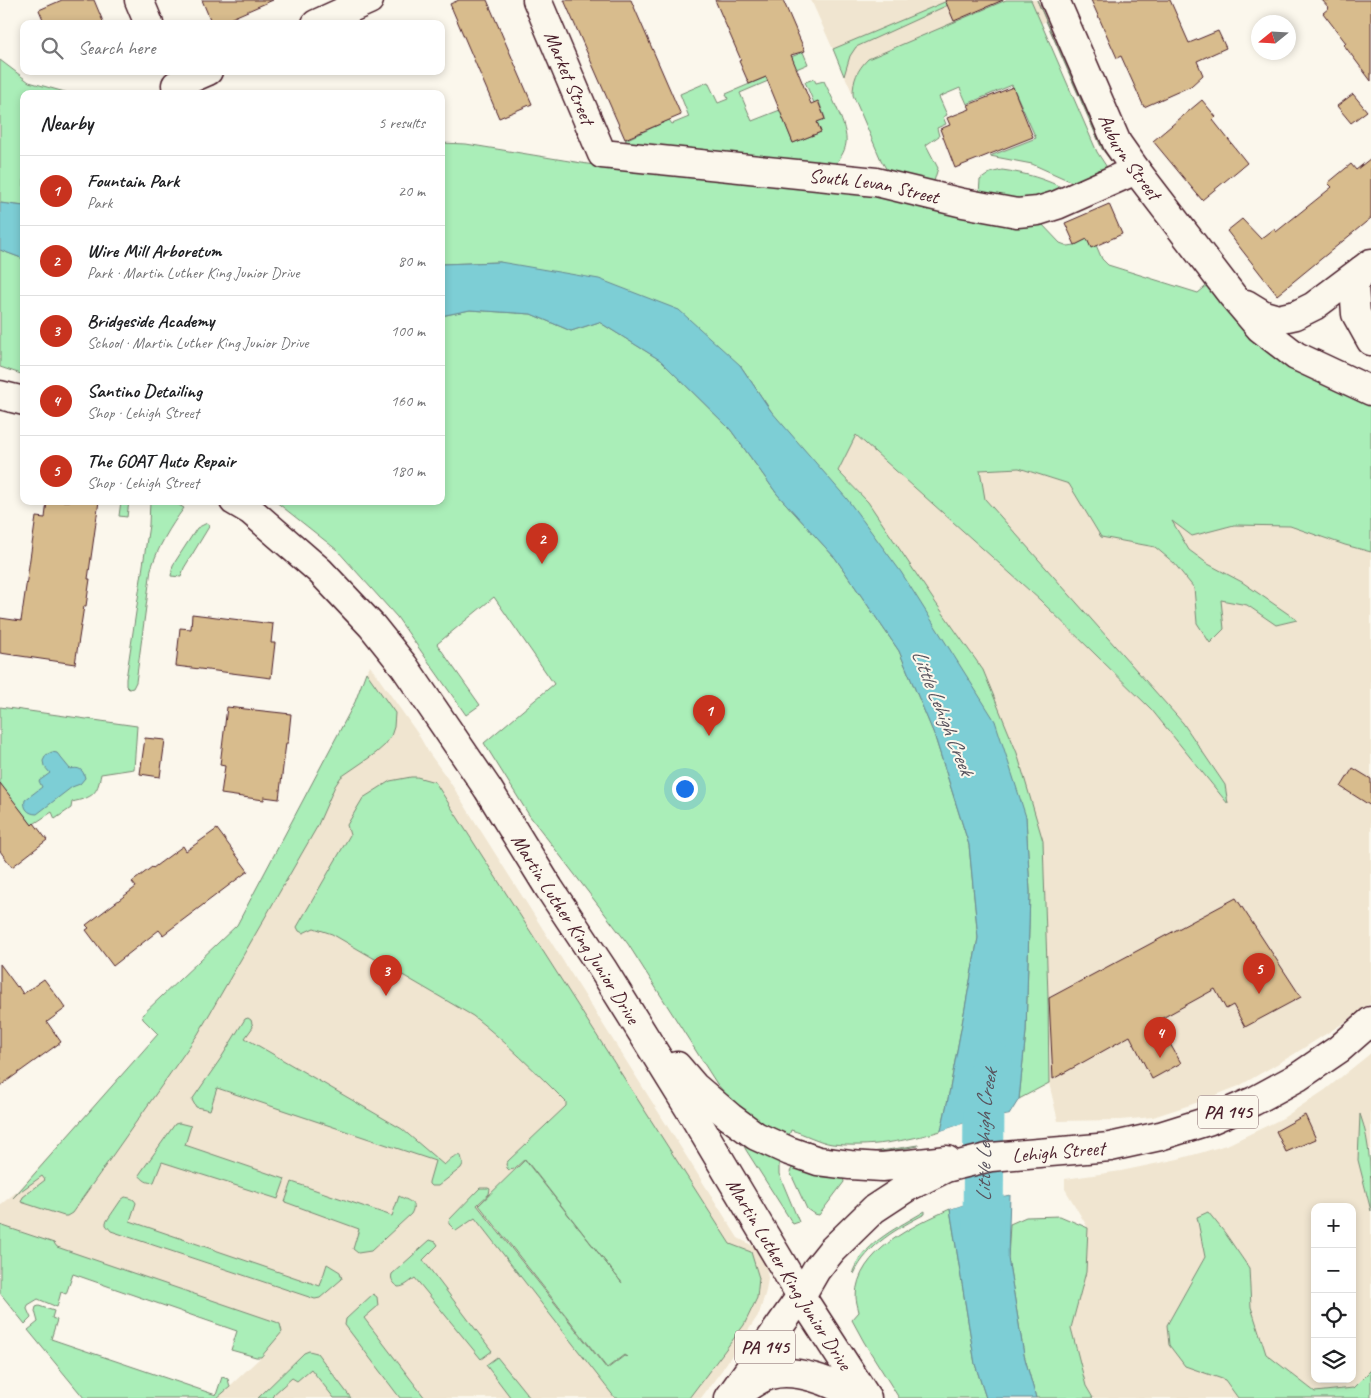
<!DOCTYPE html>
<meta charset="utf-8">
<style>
body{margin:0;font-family:Caveat,sans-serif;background:#f2f2f2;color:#202124}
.controls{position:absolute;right:15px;bottom:15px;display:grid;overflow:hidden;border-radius:10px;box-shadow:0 2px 8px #0003}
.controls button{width:45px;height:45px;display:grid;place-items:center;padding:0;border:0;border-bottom:1px solid #e0e0e0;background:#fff;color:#202124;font:25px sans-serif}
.compass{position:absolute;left:1251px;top:15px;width:45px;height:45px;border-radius:50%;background:#fff;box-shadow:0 2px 8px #0003;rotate:252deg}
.you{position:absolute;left:684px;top:788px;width:18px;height:18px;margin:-12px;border:4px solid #fff;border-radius:50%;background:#1a73e8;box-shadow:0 0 0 8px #1a73e833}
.badge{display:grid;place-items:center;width:32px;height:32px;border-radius:50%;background:#c8321e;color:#fff;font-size:16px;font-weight:700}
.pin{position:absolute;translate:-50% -41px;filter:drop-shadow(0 1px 2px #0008)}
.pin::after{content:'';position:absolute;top:26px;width:18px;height:15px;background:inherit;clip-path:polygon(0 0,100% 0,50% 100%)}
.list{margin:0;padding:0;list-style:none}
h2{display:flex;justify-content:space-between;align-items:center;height:65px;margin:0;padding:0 20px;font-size:21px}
h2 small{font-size:16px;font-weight:400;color:#757577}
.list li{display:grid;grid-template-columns:32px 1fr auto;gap:15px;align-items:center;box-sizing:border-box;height:70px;padding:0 20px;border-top:1px solid #e0e0e0}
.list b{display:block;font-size:19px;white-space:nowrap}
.list p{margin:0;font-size:16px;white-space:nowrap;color:#757577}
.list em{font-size:16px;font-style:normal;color:#757577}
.icon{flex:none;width:28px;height:28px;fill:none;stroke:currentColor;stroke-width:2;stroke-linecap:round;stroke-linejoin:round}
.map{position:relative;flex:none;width:1371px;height:1398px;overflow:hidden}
.search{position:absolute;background:#fff;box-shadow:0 2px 8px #0003;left:20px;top:20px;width:425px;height:55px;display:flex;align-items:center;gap:12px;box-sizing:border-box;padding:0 18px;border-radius:10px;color:#757577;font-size:19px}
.panel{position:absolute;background:#fff;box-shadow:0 2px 8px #0003;left:20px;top:90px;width:425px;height:415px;border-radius:10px}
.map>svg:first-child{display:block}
.built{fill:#f0e5d0;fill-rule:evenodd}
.green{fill:#aaeeb8;stroke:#7a8672}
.water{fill:#7dced5;stroke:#698891}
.pier{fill:#fbf7ec}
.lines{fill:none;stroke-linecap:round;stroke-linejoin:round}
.river{stroke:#7dced5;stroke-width:41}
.building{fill:#d8bc8d;stroke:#4a1f2b}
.minor-casing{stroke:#4a1f2b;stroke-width:31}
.major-casing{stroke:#4a1f2b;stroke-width:31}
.minor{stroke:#fbf7ec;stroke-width:28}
.major{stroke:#fbf7ec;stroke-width:28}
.labels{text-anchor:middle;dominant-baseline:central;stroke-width:4;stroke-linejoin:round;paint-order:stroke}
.shield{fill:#fbf7ec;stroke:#7f6065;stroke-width:1}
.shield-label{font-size:19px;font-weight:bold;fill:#4a1f2b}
.street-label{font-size:20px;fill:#4a1f2b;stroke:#fbf7ec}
.water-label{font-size:21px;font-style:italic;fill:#59545e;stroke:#fbf7ec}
</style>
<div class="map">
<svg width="1371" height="1398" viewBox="0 0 1371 1398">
<rect width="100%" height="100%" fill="#fbf7ec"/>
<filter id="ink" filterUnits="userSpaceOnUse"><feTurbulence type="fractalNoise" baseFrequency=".02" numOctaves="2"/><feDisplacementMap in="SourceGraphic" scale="10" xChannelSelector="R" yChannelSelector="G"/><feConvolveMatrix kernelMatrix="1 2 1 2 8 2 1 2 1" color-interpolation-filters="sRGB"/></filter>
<g filter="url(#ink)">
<g class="built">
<polygon points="811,0 1038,0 1047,21 856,101"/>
<polygon points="856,435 1040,600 1151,709 1227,803 1225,785 1183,723 984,499 980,470 1019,468 1069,484 1101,537 1155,547 1174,563 1194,588 1197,623 1221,600 1247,605 1277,625 1297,620 1208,564 1189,550 1171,520 1192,536 1234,525 1290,526 1345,545 1371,552 1371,1003 1345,1022 1291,1056 1239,1086 1193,1104 1153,1117 1120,1120 1058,1121 1049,1083 1048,997 1043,841 983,670 933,599 868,502 838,471"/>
<polygon points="370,666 418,734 429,753 450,782 738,1238 757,1248 766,1266 768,1278 766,1291 759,1314 722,1370 701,1398 217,1398 261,1357 270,1347 247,1330 0,1239 0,1205 19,1190 158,1034 237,925 355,702 366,672"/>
<path d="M1371,1053V1148L1358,1160L1371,1211V1370L1353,1388L1315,1392L1266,1355L1251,1307L1249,1268L1197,1218L1205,1257L1167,1325L1185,1366L1225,1379L1238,1398H1093L1086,1386L1071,1328L1086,1272L1088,1228L1065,1189V1179L1121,1171L1178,1159L1200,1153L1229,1144L1283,1118L1325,1090ZM1315,1207H1352V1379H1315Z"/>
</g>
<g class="green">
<path d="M1006,0H1031L1097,152L1110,172L1081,186L1032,164L990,156L1036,138L1012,85L967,104L960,88L939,97L947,115L943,117L946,124L937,128L939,136L926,145L938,168L932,188L888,172L881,160L853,95C853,80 857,70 868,59Z"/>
<polygon points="1037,0 1100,142 1112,159 1111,161 1102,149"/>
<polygon points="947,1 948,5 856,47 850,56 844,76 833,49"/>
<path d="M803,52L808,64L740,93L752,121L780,110L793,143L821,132L817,122L825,118L819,102L814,103L805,82L814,79L816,83L824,81C831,96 848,127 846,143C845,152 839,160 833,167L688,150L628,142L625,140L669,120L672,124L689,117L680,94L708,82L718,103L728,99L726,94L766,77L763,69Z"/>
<polygon points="0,60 29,82 72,94 24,94 24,206 0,203"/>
<polygon points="441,143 466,144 636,172 885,196 1041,223 1060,243 1068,246 1075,245 1087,239 1091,247 1096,245 1102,259 1108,265 1198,293 1210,283 1371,401 1371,552 1345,545 1290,526 1234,525 1192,536 1172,521 1189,550 1208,564 1242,582 1297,620 1276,625 1247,605 1221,600 1224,629 1210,643 1197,623 1194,588 1174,563 1155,547 1101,537 1069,484 1019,468 980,470 985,499 1183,723 1225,785 1228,804 1151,709 1040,600 856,435 838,471 868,502 933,599 983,670 1017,753 1043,841 1048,997 1049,1083 1019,1099 1026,1032 1030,892 1026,817 771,411 740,365 500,262 441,264"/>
<path d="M1002,170C1025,173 1046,179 1067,190L1025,203L979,194L980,180L990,173Z"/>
<polygon points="0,250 24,259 24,375 0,367"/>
<path d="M470,310L531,314L571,331L599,322L660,360L730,429L777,494L836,559L899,651L934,734L969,845L978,938L948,1099L941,1131C905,1141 870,1148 832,1144C819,1142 805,1134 791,1130L787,1140L742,1112L717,1084L628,944L529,815L484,743L554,684L494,597L437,644L480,705L466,715L397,617L337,550L275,501H441V316Z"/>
<polygon points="121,501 129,501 127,517 119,516"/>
<path d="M150,501H172L184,508C170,527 158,547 151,569L136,682L133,688L129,689L126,686V679L149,525Z"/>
<polygon points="207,523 210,525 184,568 181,577 171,576 173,565 197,528"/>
<polygon points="366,672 395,713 394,727 391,736 385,745 376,753 341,777 335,786 317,827 198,1034 72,1213 67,1216 64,1216 21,1202 23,1197 45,1180 42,1176 18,1193 13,1198 158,1034 143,1019 142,1015 237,925 355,702"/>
<path d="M0,707L137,726L134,769L101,774C97,795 93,797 72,802L71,808L55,819L52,812L32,825L0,784Z"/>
<path d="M411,777H417L435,782L730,1244L751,1252L759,1278L757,1298L744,1325L689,1398H615L475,1218L456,1231L449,1224V1220L480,1188H488L490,1189L489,1194L477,1205L607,1369L624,1356L627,1357L624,1355L607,1368L479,1205L525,1160L622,1283L525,1159L514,1169L509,1170L507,1168L506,1164L508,1161L566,1106V1102C536,1072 506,1042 473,1016L332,934L314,928L303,933L299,931L297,927L350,835L347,825L363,798L390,781Z"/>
<path d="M248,1018L251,1020L253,1027L245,1038L402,1129L444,1165C449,1161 453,1154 461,1156L463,1164L461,1168L438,1186H431L429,1184V1182L435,1161L217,1088L210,1110L196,1107L192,1100L194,1097L221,1058L245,1019Z"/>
<path d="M1360,1114C1371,1143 1371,1178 1371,1211L1358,1160Z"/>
<path d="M179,1123L191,1126L185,1145L285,1179L278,1199L162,1162L154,1182C148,1184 143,1180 139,1175L141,1172L175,1124Z"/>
<path d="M802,1140C812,1143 822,1147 832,1150C857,1157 892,1149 918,1145V1146C875,1154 844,1158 801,1144Z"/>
<polygon points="747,1145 779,1161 779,1174 799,1222 793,1224 746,1150 744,1146"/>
<polygon points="793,1166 843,1177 844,1182 819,1215 814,1214 807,1209 790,1172"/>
<path d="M292,1182L392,1216L399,1196C408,1201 418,1202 411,1214L371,1251L358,1253L353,1249L359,1229L285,1202Z"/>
<path d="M125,1197C129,1198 134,1198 136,1203L130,1221L320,1286L327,1264L340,1272L342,1279L320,1298L315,1299L111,1231L106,1225V1222L121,1200Z"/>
<path d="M950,1209L975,1364L986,1398H899L864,1342L852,1320L859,1312C858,1307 856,1301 856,1297C856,1251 915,1225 950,1209Z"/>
<path d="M925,1211V1214C898,1228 867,1245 854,1274L853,1271C866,1241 899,1227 925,1211Z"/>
<polygon points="1208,1212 1225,1233 1249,1268 1251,1307 1266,1354 1315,1392 1353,1388 1371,1370 1371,1398 1238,1398 1225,1380 1185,1366 1169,1345 1167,1325 1205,1257 1197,1217"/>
<polygon points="1060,1216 1088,1228 1086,1272 1071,1328 1086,1386 1093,1398 1036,1398 1024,1355 1008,1258 1010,1224 1026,1217"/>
<polygon points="0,1225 54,1243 57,1247 276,1322 280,1324 282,1332 261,1357 256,1357 231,1350 237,1331 73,1274 66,1294 61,1292 57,1307 38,1299 28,1305 27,1309 31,1318 25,1324 0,1293"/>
<path d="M430,1240L436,1242L438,1245L423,1260L492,1351L481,1359L415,1278C409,1282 405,1287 398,1287C394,1283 390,1280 392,1274Z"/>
<polygon points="373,1294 377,1297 378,1306 364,1318 425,1398 400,1398 345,1325 346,1319"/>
<polygon points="39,1306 54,1311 52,1318 57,1320 51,1339 216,1395 222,1377 228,1379 230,1387 217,1398 84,1398 28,1330 38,1322 35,1311 36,1307"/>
<polygon points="309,1351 317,1353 351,1398 334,1398 311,1369 297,1381 292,1378 273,1395 274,1398 258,1398 304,1353"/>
<polygon points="497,1357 530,1398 511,1398 486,1365"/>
</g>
<g class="water">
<polygon points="0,203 24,206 24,259 0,250"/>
<polygon points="500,262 599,279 679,310 740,365 771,411 847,499 901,572 995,721 1026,817 1030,892 1026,1032 1019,1099 1009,1115 974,1120 941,1131 948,1099 978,938 969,845 934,734 899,651 836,559 777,494 730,429 660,360 599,322 571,331 531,314 470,310 441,316 441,264"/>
<path d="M52,752L57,753L70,769C79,767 83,769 85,778L80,784L72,787L37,814C28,814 23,808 25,800L42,787L39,781L50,773L44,766L43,761L46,755Z"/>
<polygon points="1010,1195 1008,1258 1024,1355 1036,1398 986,1398 975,1364 950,1209 974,1201"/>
</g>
<g class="pier">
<polygon points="1012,1115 1009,1118 974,1123 941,1133 941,1131 974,1120"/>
<polygon points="1011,1192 1013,1194 974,1201 950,1209 949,1207 973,1199"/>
</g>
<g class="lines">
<path class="river" id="s1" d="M987,1256L983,1232L984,1101L992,1062"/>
</g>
<g class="building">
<polygon points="62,0 94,0 104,24 45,24 39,10"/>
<polygon points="202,0 273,0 218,24 212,24"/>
<polygon points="459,0 487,0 532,104 499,118 450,4"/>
<polygon points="564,0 631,0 681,115 625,139"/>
<polygon points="715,0 783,0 805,51 791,55 811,104 818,101 825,119 817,122 821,132 793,143 766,77 749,84 739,61 741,60"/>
<polygon points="945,0 1003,0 954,21"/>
<polygon points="1091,0 1170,0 1189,43 1218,31 1226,48 1197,61 1203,75 1191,86 1144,107 1121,56 1117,58"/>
<polygon points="1322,0 1371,0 1371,81 1344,45 1346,43 1323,13 1329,8"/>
<polygon points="1013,87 1033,137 955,168 940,129 950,125 947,118 970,109 968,105"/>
<polygon points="1353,94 1367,111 1351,123 1337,106"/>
<polygon points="1202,100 1216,117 1213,120 1247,163 1202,200 1153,141"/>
<polygon points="1371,158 1371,218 1277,295 1227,231 1242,219 1261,239 1274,229 1276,232 1332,187 1328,183 1351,164 1356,170"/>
<polygon points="1109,204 1122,234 1091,248 1087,239 1075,245 1065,223"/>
<polygon points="47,501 99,501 88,579 90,579 86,606 84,606 75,664 0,653 0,618 21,621 36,517 45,518"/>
<polygon points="192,614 273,624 271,643 275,643 271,678 176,666 180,628 191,629"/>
<polygon points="227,707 291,714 288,743 286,743 279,799 264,797 264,800 221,794 225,766 220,765"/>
<polygon points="145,738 165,740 160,777 140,774"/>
<polygon points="1353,768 1371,779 1371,806 1341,787"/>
<polygon points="0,783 32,825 34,823 47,840 12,867 0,851"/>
<polygon points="217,829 248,871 163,935 159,930 113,966 86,930 89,928 86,925 136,887 132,882 152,867 153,868 183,846 186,851"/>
<polygon points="1236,898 1301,997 1245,1027 1233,1005 1226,1009 1215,989 1157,1021 1181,1063 1152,1079 1130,1036 1053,1079 1049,998"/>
<polygon points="0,964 17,987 18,986 23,994 44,979 66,1008 47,1022 61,1042 0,1086"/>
<polygon points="1305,1115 1316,1139 1286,1152 1276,1131"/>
</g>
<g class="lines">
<g class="minor-casing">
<g id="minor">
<polyline points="139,0 149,24"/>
<path id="s2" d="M537,0L602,154L876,182L963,203L1017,213L1038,211L1057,205L1136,170"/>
<path id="s3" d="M1055,0L1117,143L1136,170L1232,295L1260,328L1296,356L1371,391"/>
<polyline points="316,24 369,0"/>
<polyline points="176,85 208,71"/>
<polyline points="1246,304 1264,315 1278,319 1296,315 1314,306 1362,270"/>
</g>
</g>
<g class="major-casing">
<g id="major">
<polyline points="1371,263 1362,270 1354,286 1356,314 1371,341"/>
<polyline points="0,395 24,401"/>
<path id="s4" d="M234,501L251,511L320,571L372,626L404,666L488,789L549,888L602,968L692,1113L801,1296L867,1398"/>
<polyline points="677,1066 695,1087 730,1117 756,1136 789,1151 818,1161 850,1165 882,1167 947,1160"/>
<path d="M737,1395C747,1387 758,1379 770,1375C794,1368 835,1381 853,1398"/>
<path id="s5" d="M729,1398L801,1296L816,1270L832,1250L874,1209L906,1188L946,1168L991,1157L1110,1147L1160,1136L1208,1121L1254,1101L1298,1077L1339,1049L1371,1021"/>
</g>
</g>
<use href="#minor" class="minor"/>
<use href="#major" class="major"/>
</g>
</g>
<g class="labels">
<g class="shield">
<rect x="1198" y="1095.5" width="60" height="33" rx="4"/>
<rect x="735" y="1330.5" width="60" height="33" rx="4"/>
</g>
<g class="shield-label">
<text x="1228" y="1112">PA 145</text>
<text x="765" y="1347">PA 145</text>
</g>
<g class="street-label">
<text stroke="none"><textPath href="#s2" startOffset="84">Market Street</textPath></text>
<text stroke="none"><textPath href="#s3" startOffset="174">Auburn Street</textPath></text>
<text stroke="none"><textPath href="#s2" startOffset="441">South Levan Street</textPath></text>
<text stroke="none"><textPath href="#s4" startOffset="552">Martin Luther King Junior Drive</textPath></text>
<text stroke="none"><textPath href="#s5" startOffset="436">Lehigh Street</textPath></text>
<text stroke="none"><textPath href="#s4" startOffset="958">Martin Luther King Junior Drive</textPath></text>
</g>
<g class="water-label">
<text transform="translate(943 712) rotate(68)">Little Lehigh Creek</text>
<text stroke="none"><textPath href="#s1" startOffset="121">Little Lehigh Creek</textPath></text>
</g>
</g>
</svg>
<div class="controls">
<button>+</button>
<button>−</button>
<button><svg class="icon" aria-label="locate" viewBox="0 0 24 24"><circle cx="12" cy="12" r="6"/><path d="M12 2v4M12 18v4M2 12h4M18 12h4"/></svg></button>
<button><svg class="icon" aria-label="layers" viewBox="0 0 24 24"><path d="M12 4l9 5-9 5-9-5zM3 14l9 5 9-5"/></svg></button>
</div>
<svg class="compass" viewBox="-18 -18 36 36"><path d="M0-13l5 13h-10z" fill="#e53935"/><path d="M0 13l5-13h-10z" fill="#757577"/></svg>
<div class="you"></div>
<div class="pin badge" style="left:709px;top:736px">1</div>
<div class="pin badge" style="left:542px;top:564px">2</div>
<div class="pin badge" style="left:386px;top:996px">3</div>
<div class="pin badge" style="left:1160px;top:1058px">4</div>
<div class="pin badge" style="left:1259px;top:994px">5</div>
<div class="search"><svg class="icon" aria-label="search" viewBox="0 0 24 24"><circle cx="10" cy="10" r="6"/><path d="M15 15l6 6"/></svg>Search here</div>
<section class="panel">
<h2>Nearby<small>5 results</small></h2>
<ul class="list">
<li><span class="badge">1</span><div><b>Fountain Park</b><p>Park</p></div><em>20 m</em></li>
<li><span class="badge">2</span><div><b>Wire Mill Arboretum</b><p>Park · Martin Luther King Junior Drive</p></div><em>80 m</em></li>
<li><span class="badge">3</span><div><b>Bridgeside Academy</b><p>School · Martin Luther King Junior Drive</p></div><em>100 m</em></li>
<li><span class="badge">4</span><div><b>Santino Detailing</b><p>Shop · Lehigh Street</p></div><em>160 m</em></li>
<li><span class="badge">5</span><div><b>The GOAT Auto Repair</b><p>Shop · Lehigh Street</p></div><em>180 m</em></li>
</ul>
</section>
</div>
